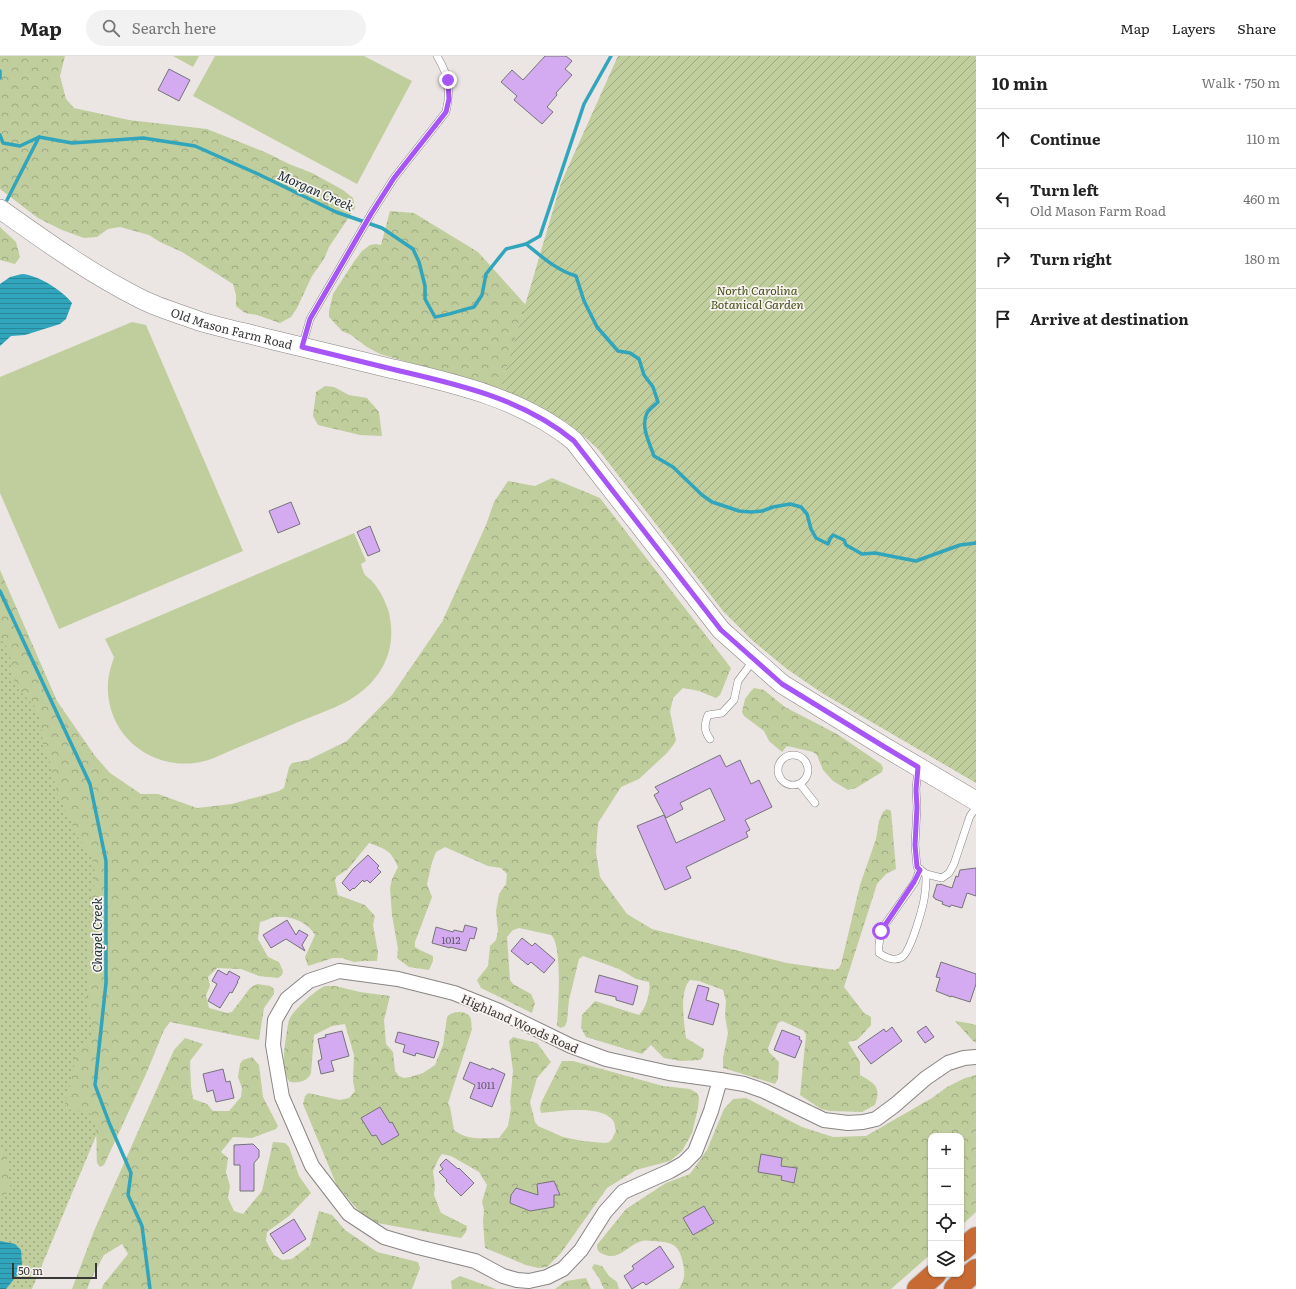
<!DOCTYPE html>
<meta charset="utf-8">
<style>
body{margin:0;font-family:Literata,serif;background:#f2f2f2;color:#222}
.controls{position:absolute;right:12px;bottom:12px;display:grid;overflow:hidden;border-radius:8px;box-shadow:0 1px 3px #0004}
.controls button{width:36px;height:36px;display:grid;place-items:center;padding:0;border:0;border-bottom:1px solid #e0e0e0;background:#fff;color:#222;font:20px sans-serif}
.scale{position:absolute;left:12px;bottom:10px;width:85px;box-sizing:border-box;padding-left:4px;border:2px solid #3a3837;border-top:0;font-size:11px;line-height:14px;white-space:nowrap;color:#3a3837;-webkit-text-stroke:3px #f8f3f0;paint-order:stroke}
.stop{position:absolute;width:12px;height:12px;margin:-9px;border:3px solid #a855f7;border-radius:50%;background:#fff}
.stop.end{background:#a855f7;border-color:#fff;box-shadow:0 1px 4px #0008}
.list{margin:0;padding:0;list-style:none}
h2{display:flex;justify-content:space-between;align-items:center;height:52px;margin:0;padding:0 16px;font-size:17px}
h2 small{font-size:13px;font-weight:400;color:#767676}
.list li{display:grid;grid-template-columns:26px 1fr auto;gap:12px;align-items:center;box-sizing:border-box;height:60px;padding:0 16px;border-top:1px solid #e0e0e0}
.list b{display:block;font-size:15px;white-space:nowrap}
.list p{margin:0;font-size:13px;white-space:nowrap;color:#767676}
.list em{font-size:13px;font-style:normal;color:#767676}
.icon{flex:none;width:22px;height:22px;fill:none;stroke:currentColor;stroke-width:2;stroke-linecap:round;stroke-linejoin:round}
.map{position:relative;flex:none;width:976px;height:1233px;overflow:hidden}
header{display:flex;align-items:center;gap:24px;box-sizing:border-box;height:56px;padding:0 20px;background:#fff;border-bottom:1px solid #e0e0e0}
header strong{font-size:19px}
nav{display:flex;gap:22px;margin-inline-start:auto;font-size:14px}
.search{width:280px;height:36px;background:#f2f2f2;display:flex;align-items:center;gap:10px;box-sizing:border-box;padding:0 14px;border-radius:22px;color:#767676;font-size:15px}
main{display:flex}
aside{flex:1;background:#fff}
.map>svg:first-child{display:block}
.grass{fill:url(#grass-dots)}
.forest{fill:url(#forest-crowns)}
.garden{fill:url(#garden-furrows)}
.pitch{fill:#c0cd9d}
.water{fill:url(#water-rules)}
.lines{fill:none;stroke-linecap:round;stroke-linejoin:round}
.stream{stroke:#30a5bc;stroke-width:3.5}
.building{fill:#d4abf1;stroke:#757377}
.lane-casing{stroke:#898583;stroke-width:8}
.street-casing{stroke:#898583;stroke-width:16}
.secondary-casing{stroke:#898583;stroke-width:20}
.highway-casing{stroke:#c4c3c3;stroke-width:24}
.lane{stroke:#fff;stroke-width:7}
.street{stroke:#fff;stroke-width:14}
.secondary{stroke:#fff;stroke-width:19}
.highway{stroke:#c86a34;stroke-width:22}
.route{stroke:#a855f7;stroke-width:5}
.labels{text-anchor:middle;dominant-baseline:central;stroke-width:3.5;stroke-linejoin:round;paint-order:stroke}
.number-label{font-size:10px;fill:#605566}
.park-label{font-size:12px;font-style:italic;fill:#445118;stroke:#f8f3f0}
.street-label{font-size:12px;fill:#3a3837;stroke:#f8f3f0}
.water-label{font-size:13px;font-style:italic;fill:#192d31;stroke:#f8f3f0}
</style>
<header>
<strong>Map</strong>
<div class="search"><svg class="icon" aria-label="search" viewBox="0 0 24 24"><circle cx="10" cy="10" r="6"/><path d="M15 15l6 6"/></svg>Search here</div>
<nav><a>Map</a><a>Layers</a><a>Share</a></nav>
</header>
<main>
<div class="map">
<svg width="976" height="1233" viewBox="0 0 976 1233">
<defs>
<pattern id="grass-dots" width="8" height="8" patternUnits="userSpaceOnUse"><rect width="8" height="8" fill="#c0cd9d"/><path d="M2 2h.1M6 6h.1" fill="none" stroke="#9da781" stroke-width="1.8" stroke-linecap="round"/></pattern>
<pattern id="forest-crowns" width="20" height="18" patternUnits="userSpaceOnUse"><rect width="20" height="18" fill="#c0cd9d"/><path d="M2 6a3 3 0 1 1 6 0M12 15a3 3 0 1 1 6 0" fill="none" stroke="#9da781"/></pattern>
<pattern id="garden-furrows" width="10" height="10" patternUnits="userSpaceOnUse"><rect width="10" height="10" fill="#c0cd9d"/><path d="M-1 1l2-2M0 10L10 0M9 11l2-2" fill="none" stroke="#9da781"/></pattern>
<pattern id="water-rules" width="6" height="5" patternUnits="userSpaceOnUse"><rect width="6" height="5" fill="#30a5bc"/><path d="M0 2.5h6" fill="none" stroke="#2a879a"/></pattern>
</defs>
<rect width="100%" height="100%" fill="#ebe6e3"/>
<polygon class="grass" points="0,538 42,647 132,754 221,781 32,1233 0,1233"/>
<g class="forest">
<polygon points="0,0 65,0 60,20 66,43 74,52 129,64 207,73 267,97 289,108 312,117 343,134 353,142 355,152 329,191 324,203 312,220 297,252 291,261 280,267 257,259 245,257 236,250 236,239 233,228 182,196 160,186 149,179 120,171 108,173 97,181 84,182 62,174 38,162 0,133"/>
<polygon points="390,155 414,157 478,196 532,256 570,367 490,330 380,298 367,291 351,279 342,275 329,261 329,255 333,238 353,207 362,195 370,189 376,188 381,189"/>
<polygon points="0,171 16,186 20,201 15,208 0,204"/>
<polygon points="325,330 334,331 349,339 367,342 379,356 382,380 360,379 318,369 313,360 316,336"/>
<path d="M552,422L600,442L731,612L720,639L716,642L699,635L683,632L673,642L670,656L676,684L674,688L667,697L639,723L621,731L598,767L596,796L600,821L627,858L652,873L787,907L835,914L839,912L841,908L860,829L876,783L879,765L883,756L887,753L891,755L896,813L886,818L877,828L844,931L864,957L871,961V969L862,979L857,984L848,986L860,1006V1019C876,1028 881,1031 875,1049L862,1056L830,1055L821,1053L800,1039L806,979L804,975L782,965L778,967L768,992L769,996L779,1006L778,1023L775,1028L723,1012V1002L728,977L725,960L726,945L723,934L699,925L690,924C679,935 684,967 686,982L704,993L703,1001L700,1004L681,1005L664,1002L651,989L642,998L586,981L581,972L582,959L595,945L639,959C646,953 651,935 649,926L636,923L619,913L583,900L579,903L569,944L567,965L565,970L561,972L557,970C558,953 563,889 551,879L519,872L513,874L507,881L510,924L513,928L531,938L535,947L532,957L481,932L477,924L488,910L490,890L496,884L498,875L496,855L499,838L506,828L507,818L501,812L488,810L445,791L436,796L432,806L427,828L432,841L415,886V891L420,894L433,900V905L429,914L409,911L397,902L398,893L392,859L390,832L392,823L398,811C391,794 385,793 369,787L348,813L336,821L335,825L338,839L365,849L375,860L373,869L378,896L377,905H363L354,906L342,902H333L308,910L305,901L315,879C308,866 290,859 275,861C270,862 265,865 260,866L258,883L268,901L279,906L283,915L282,919L278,922L259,920L241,913L217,912L208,921L210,930L206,939L209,952L227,957L232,956L250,932L257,928L270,930L274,933V938L264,952L259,984L170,966L164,974L146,1018L104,1109L100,1111L97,1107C96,1091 99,1070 89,1056L66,1053L65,1043L69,1035L76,999L95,979L86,946L89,923L88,881L95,817L91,798L79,783L57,737L49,702L43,689L41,665L35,651L16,631L11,615L10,595L0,583V514L57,645L95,700L110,717L141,738H158L197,752L232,748L279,735L284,732L289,711L292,707L308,704L347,685L392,639L442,566L486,469L494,446L508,425L535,430Z"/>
<polygon points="754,632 764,634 785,651 837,678 881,708 883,712 882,716 856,732 848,734 833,725 823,714 817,699 813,696 787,690 782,696 769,685 764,675 744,660 742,656 745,643 751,635"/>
<path d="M325,930H335L360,936L390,940L384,964L386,988L393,996L395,1015L399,1020L404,1022L410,1021L423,1017L435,1009L443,989L447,961C452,955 465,954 470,961C472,964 471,970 472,973L448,1047L450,1051L454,1074C468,1085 481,1082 499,1082L508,1070L511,1052L510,1046L513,1015L509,985L513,981L537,987L551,1006L537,1022L530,1046L535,1066L538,1070L563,1081L583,1085L605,1087L609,1086L612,1083L616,1075C615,1073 615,1069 614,1066C604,1048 559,1055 541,1057L540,1052L541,1047L562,1005H573L663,1030L690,1033L697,1037L699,1042L698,1052L692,1077L682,1095L670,1105L636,1114L607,1132L561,1197L547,1211L538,1212L526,1209L485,1192L483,1165L484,1154L482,1146L487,1129L479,1116L451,1100L442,1098L439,1102L433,1115L435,1130L434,1139L441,1157L467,1170L466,1176L461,1182L377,1167L372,1165L359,1155L337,1130L303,1048L305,1040L308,1037L340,1044L349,1042L355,1035L353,1025L354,999L345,968L332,970L314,979L311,1017C307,1026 299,1027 290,1026C280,1015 285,988 287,974C288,970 288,965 290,962C295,953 315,934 325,930Z"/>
<polygon points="955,965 968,967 976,969 976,987 973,985"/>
<polygon points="185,982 203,988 190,1005 191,1030 193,1043 207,1048 213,1055 229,1055 241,1041 242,1032 238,1021 240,1008 243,1004 252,1001 259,1009 263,1041 278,1070 276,1073 252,1082 233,1081 221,1096 228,1102 226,1116 230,1130 228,1142 234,1155 243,1158 262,1135 273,1086 285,1087 289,1091 299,1120 311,1137 289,1160 267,1176 266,1185 274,1199 282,1204 292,1203 310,1189 319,1155 332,1159 345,1174 377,1196 418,1206 420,1212 412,1233 102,1233 103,1229 128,1198 122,1188 104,1199 91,1223 87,1233 72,1233 94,1175 174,994"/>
<path d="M976,1019V1156L961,1170V1080H931V1198L891,1233H679C686,1221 685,1216 682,1203C678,1187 669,1186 654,1185C650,1185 645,1184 642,1185C627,1189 619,1206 603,1198C598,1196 597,1194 597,1189L626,1153L666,1127L690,1118L707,1094L724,1053L733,1043L746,1042L754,1046L802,1071L833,1081L866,1080L932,1042L947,1031L965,1022Z"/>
<path d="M0,1086C6,1103 10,1118 10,1136L0,1140Z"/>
<polygon points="594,1208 602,1210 609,1220 617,1226 619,1233 604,1233 599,1222 592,1212"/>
<polygon points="460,1220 496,1233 452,1233 451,1225"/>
<polygon points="586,1222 591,1233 555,1233 566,1225"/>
</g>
<path class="garden" d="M618,0H976V727L822,637L787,613L753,585L723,555L598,393C567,363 540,347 501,331L561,127Z"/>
<g class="pitch">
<polygon points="173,0 199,0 193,11"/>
<polygon points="215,0 364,0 412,25 357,128 193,40"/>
<polygon points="132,266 146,269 243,495 59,573 0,437 0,321"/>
<path d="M354,477L366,505L361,508C362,511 363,516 365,519C367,521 370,523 372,525C380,534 386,546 389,557C398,596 380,627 346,646C330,654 312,660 296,667C269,679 241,690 214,702C166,721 112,690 108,637C107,624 110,613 114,601L105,583Z"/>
</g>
<g class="water">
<path d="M22,218C38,219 62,234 72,247L66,263L60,268L25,279L11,280L0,290V228L10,221Z"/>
<polygon points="0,1185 15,1188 21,1194 22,1209 19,1217 6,1233 0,1233"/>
</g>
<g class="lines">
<g class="stream">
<polyline points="0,15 0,22"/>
<path d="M0,79L3,87L20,90L39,81L72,87L143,82L195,90L258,118L336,156L382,172L413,193L419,206L425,230V243L435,261C449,259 461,254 474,251L482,239L486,218L506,193L526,188L540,180L584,48L611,0"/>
<polyline points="7,144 39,81"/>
<path d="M526,188C541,200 556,214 576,220L584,245L597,271L618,295L630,297L639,303L644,319L653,331L658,346C655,349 649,353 647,357C640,370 650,388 654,400L673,411L702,439L712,446L739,455L751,456L762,455L773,451L790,448L801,451L807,458L811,473L816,482L828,488L830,483L833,479L844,484L846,489L862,498L875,497L916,505L960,489L976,487"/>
<polyline points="0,535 90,728 106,805 106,927 95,1029 110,1069 131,1117 128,1139 142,1170 150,1233"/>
</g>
</g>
<g class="building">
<polygon points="545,0 566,0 572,5 565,13 572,19 556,37 557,39 547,51 553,56 542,68 514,44 517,40 501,26 512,14 523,24"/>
<polygon points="169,13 190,24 179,45 158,34"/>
<polygon points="291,446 300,468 278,477 269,455"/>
<polygon points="370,470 380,495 368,500 357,476"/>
<polygon points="720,699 726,711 740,704 751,728 759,724 772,751 745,764 750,774 746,776 748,781 686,811 691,822 665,834 637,770 664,759 676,787 725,764 710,732 680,747 683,753 666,762 654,739 659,736 655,731"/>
<polygon points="368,799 379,810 377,812 381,816 370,827 367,824 364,826 363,824 354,833 353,832 350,835 342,827 353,813"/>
<polygon points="976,812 976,840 967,837 962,852 951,849 950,851 942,848 943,846 935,843 935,842 933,841 937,828 939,829 940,828 952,832 956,820 958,821 960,814"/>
<polygon points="287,864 296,879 299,874 308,879 302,889 305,895 286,883 271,892 263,879"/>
<polygon points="465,869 477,872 474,883 470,882 466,895 450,891 450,892 432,887 436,871 453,876 454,874 463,876"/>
<polygon points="522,882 532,890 535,887 555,904 544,917 531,906 528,909 511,895"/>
<polygon points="941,906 976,918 976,928 970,946 951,940 951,941 936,935 940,922 936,921"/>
<polygon points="218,914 227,919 229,915 240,921 237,926 238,926 232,937 230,936 220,952 208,945 217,928 212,925"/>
<polygon points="599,919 638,930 633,949 616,944 616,941 595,936"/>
<polygon points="698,929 709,932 706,944 719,948 713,969 688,962"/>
<polygon points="926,970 934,981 925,987 917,976"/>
<polygon points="892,971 902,985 871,1008 858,991 884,973 886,976"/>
<polygon points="782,974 800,981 799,983 802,985 795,1002 774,994"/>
<polygon points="342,975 349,1000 331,1005 334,1015 321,1018 318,1005 322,1003 318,983 326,981 325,979"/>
<polygon points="398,976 439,986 434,1002 416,997 415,1000 403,996 405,989 395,986"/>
<polygon points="470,1006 491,1014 492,1012 505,1018 492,1051 470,1042 475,1029 463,1023"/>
<polygon points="223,1013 226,1026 230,1025 234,1042 216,1046 213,1034 207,1036 203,1018"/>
<polygon points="380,1051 390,1067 392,1066 399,1079 382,1089 376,1079 372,1080 361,1062"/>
<polygon points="253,1088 259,1094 259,1101 254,1107 254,1135 240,1135 240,1109 234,1109 234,1089"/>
<polygon points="761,1098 782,1102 781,1110 797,1112 794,1127 781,1124 782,1120 758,1116"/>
<polygon points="446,1103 458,1113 459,1112 474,1127 461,1140 446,1125 447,1124 439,1116 443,1113 440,1109"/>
<polygon points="554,1125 560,1139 554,1139 554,1151 530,1155 510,1147 511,1139 516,1132 538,1139 537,1128"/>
<polygon points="704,1150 714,1167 693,1179 683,1162"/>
<polygon points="294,1163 306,1183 283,1198 270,1178"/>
<polygon points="660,1190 674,1211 646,1229 643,1226 632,1233 624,1220 634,1213 632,1210"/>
</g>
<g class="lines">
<g class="lane-casing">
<g id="lane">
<path d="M302,291L310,263L371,158L394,122L446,56C451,33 449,20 437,0"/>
<path d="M710,683C704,675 704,669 708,659L722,657L734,644L738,625L753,605"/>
<circle cx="793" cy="714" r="15"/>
<polyline points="918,713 916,733 917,751 915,789 917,811 926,818 942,822 949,817 954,808 970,760 976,752"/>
<polyline points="800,728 815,747"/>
<path d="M920,813L915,826L884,870C880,879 878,887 879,897C886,902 894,906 902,901C911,895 924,849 925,837C926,831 926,824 926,818"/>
</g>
</g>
<g class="street-casing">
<g id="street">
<polygon points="339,915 398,923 454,937 499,955 571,990 606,1003 669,1017 720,1024 711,1055 695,1096 684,1107 670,1115 623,1136 605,1156 581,1194 563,1213 547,1221 529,1225 517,1224 503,1220 475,1205 418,1191 384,1181 349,1158 312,1110 282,1041 273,989 275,964 287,943 309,925"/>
<polyline points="720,1024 744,1028 764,1035 824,1064 848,1067 863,1066 876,1063 895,1049 926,1022 948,1007 964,1002 976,1001"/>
</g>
</g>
<g class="secondary-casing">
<g id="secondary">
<path id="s1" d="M0,153C45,185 91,218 141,243C159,252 180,258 199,265C222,272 246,277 269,283C309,293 349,302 389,312C453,327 522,342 574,385L721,574L782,628L883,690L976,745"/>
</g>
</g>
<g class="highway-casing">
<g id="highway">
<polyline points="961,1195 976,1182"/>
<polyline points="918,1233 935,1218"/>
<polyline points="955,1233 976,1214"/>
</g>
</g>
<use href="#lane" class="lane"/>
<use href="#street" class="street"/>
<use href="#secondary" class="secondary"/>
<use href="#highway" class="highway"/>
</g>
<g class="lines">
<path class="route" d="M448,24L449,43L446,56L394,122L371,158L310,263L302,291C335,299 368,307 400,315C461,329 525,344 574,385L721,574L782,628L883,690L918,711L916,734L917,751L915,789L917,811L920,814L914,826L881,875"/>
</g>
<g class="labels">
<g class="number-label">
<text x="451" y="883">1012</text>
<text x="486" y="1028">1011</text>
</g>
<g class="park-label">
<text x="757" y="234">North Carolina<tspan x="757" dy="14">Botanical Garden</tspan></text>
</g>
<g class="street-label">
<text stroke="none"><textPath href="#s1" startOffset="263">Old Mason Farm Road</textPath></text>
<text transform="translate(520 967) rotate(24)">Highland Woods Road</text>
</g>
<g class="water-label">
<text transform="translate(316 134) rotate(24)">Morgan Creek</text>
<text transform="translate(96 879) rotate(-90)">Chapel Creek</text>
</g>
</g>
</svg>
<div class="controls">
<button>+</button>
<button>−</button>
<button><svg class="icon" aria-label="locate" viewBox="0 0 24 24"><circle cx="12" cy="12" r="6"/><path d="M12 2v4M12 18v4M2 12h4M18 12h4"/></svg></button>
<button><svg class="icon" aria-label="layers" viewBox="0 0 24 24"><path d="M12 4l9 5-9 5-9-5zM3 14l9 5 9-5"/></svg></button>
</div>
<div class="scale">50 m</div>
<div class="stop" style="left:881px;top:875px"></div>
<div class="stop end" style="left:448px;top:24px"></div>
</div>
<aside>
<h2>10 min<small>Walk · 750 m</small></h2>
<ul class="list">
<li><svg class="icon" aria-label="ahead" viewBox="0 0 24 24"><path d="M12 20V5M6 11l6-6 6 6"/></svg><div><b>Continue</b></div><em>110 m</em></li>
<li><svg class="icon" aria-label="left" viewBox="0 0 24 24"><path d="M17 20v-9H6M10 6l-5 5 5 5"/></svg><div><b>Turn left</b><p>Old Mason Farm Road</p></div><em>460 m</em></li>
<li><svg class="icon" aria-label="right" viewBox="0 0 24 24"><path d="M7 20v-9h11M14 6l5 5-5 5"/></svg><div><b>Turn right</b></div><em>180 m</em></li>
<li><svg class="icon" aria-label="arrive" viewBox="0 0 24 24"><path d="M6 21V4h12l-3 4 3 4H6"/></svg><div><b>Arrive at destination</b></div></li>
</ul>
</aside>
</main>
